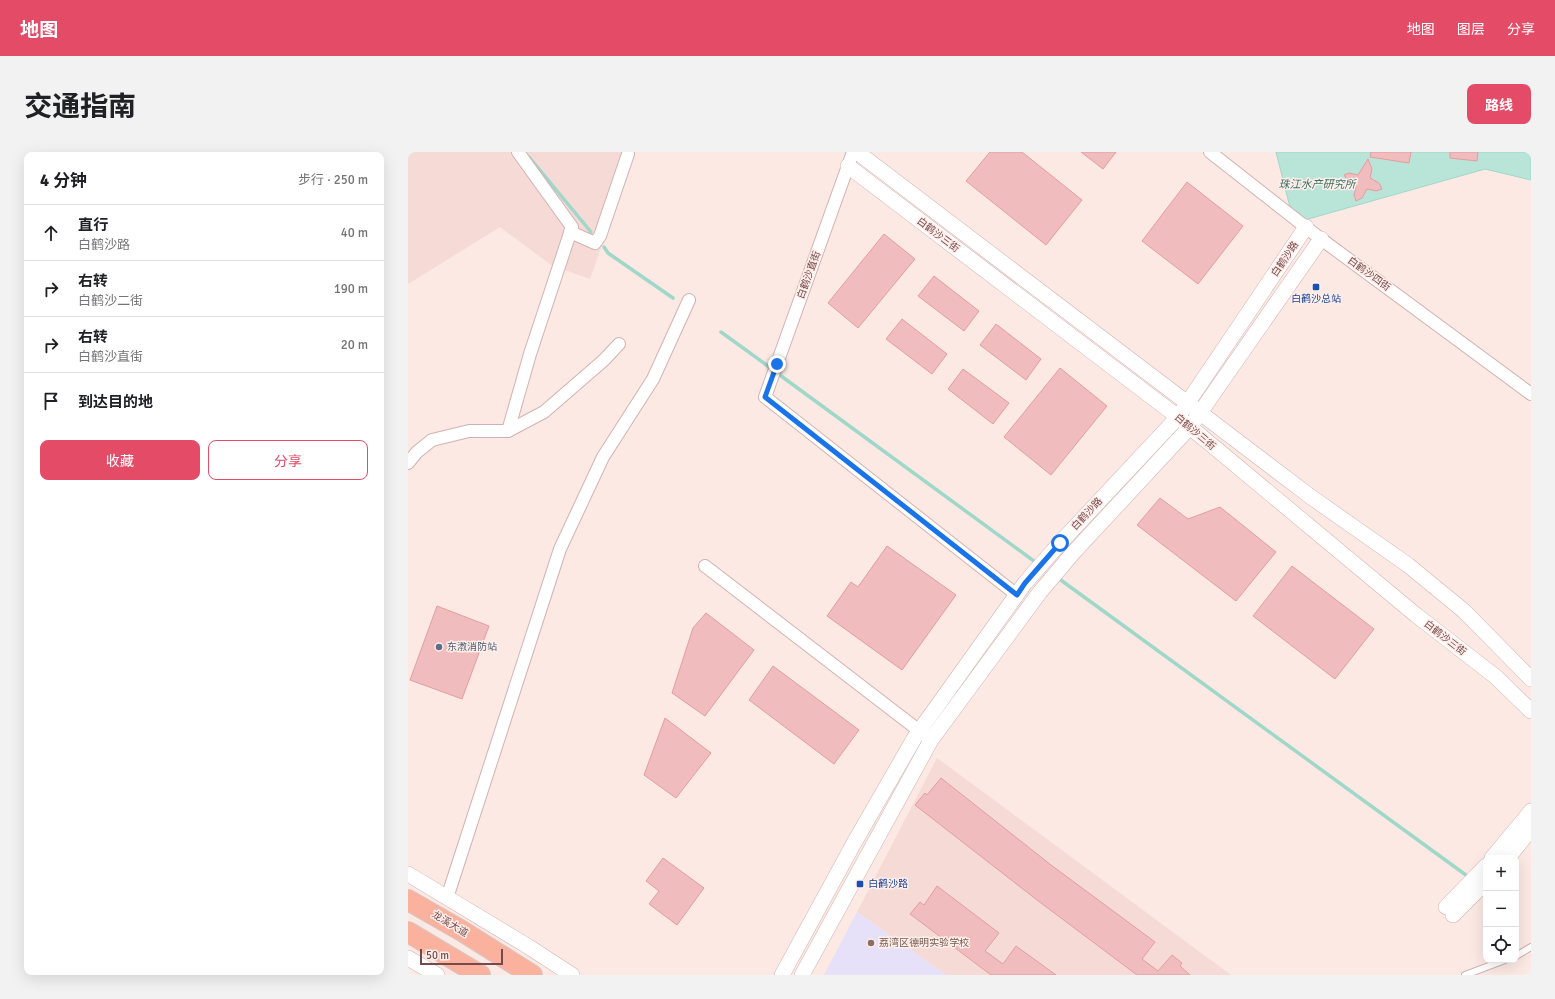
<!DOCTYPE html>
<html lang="zh">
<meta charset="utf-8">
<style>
body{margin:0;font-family:Signika,"Noto Sans SC",sans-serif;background:#f2f2f2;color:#202124}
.controls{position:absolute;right:12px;bottom:12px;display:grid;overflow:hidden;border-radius:8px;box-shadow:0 4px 16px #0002}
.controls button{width:36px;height:36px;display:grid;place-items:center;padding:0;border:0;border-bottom:1px solid #e0e0e0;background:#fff;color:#202124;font:20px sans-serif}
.scale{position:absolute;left:12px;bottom:10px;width:83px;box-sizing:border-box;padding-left:4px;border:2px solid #744a4c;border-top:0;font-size:11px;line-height:14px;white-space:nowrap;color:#744a4c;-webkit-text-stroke:3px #ffeeea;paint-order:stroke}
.stop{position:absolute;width:12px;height:12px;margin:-9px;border:3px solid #1a73e8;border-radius:50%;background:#fff}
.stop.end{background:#1a73e8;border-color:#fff;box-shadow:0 1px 4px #0008}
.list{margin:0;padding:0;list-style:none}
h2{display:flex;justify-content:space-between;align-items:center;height:52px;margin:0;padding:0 16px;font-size:17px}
h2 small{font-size:13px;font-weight:400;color:#757577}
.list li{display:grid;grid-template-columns:26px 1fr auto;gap:12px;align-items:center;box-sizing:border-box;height:56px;padding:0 16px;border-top:1px solid #e0e0e0}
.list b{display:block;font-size:15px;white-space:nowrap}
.list p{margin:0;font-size:13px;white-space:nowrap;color:#757577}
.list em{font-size:13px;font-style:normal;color:#757577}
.actions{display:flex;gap:8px;padding:12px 16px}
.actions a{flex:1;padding:9px 0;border:1px solid #e44b67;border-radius:8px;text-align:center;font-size:14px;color:#e44b67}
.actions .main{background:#e44b67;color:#fff}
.icon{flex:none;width:22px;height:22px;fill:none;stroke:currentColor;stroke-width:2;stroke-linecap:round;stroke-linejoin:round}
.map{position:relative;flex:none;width:1123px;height:823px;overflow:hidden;border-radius:8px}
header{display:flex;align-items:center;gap:24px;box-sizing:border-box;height:56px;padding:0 20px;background:#e44b67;color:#fff}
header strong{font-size:19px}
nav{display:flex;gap:22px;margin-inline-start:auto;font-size:14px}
.intro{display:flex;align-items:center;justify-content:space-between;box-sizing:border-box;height:96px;padding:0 24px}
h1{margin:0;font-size:28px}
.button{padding:10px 18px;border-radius:8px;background:#e44b67;color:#fff;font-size:14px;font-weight:700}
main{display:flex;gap:24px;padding:0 24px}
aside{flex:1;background:#fff;border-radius:8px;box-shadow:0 4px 16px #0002}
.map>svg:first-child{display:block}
.residential{fill:#f5dad6}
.education{fill:#e6e1f8}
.water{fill:#b9e5d9;stroke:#9fd7c9}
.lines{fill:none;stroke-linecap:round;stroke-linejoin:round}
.stream{stroke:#9fd7c9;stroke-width:3.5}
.building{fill:#f1bcbd;stroke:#e39d9f}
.service-casing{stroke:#d2b2b1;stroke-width:8}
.minor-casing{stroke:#d2b2b1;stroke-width:14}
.tertiary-casing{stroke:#d2b2b1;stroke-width:16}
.primary-casing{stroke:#d5c9c9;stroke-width:22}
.service{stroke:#fff;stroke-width:6}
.minor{stroke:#fff;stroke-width:12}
.tertiary{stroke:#fff;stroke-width:15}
.primary{stroke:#fab19d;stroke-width:20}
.route{stroke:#1a73e8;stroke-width:5}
.transit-dot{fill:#1a4fb4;stroke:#ffeeea;stroke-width:1.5}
.service-dot{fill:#5c6f8a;stroke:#ffeeea;stroke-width:1.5}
.education-dot{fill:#8d6e63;stroke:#ffeeea;stroke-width:1.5}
.labels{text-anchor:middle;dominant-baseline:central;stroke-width:3;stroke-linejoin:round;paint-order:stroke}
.street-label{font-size:10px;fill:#744a4c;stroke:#ffeeea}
.transit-label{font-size:10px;fill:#164399;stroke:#ffeeea}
.service-label{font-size:10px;fill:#4e5e75;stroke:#ffeeea;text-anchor:start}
.education-label{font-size:10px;fill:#785e54;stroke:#ffeeea;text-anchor:start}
.water-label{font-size:11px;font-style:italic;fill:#3b7265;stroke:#ffeeea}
</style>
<header>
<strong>地图</strong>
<nav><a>地图</a><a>图层</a><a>分享</a></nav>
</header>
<div class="intro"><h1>交通指南</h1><a class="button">路线</a></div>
<main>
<aside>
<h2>4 分钟<small>步行 · 250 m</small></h2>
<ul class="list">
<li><svg class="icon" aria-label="ahead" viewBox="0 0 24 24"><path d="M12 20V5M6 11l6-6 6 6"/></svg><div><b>直行</b><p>白鹤沙路</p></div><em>40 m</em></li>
<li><svg class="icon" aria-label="right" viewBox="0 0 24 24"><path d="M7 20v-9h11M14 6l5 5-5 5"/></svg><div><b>右转</b><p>白鹤沙二街</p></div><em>190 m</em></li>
<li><svg class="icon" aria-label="right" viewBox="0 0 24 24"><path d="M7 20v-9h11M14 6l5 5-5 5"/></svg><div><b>右转</b><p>白鹤沙直街</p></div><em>20 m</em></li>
<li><svg class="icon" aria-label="arrive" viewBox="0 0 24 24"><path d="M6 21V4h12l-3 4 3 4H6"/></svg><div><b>到达目的地</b></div></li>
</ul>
<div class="actions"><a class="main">收藏</a><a>分享</a></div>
</aside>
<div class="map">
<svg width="1123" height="823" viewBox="0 0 1123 823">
<rect width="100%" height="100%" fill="#fce9e4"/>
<g class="residential">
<polygon points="0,0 227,0 182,127 143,113 92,75 0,132"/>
<polygon points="529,606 823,823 538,823 449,760"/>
</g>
<polygon class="education" points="449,760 538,823 416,823"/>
<polygon class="water" points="868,0 1123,0 1123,28 1077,17 886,71"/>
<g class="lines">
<g class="stream">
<polyline points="121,5 183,80"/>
<polyline points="196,95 200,101 265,146"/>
<polyline points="313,180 364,217"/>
<polyline points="369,221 630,412"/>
<polyline points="650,426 1062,726"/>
</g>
</g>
<g class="building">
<polygon points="582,0 614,0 674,48 638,93 558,29"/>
<polygon points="673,0 708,0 695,17"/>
<polygon points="963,0 1003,0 1001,11 962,5"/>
<polygon points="1042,0 1070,0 1069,9 1042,6"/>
<polygon points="960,7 964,17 962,26 971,31 974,37 968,39 959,37 954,46 948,49 946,43 948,35 939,28 936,23 941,21 950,23"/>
<polygon points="779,30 835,74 790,132 734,89"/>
<polygon points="476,82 507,107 450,176 420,151"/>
<polygon points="526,124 571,159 556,179 510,144"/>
<polygon points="494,167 539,202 524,222 478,187"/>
<polygon points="588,172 633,207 618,228 572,193"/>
<polygon points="652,216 699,254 643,323 596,285"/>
<polygon points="555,217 601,251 585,272 540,237"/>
<polygon points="752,346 780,367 812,355 868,400 828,449 729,373"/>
<polygon points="479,394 548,443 494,518 419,464 443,430 450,435"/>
<polygon points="884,414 966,477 927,527 845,464"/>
<polygon points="29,454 81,474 54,547 2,528"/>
<polygon points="298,461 346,498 297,564 264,541 285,476"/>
<polygon points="365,514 451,578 426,612 341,548"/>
<polygon points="257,566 303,601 268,646 236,623"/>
<polygon points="533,626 643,713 747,790 734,807 750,819 764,803 774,811 772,814 782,823 729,823 629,748 507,653 517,641 519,643"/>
<polygon points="255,706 296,736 269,773 241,752 251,739 238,729"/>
<polygon points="529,734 591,781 577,799 580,801 595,812 608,794 648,823 583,823 502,762 512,750 516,753"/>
</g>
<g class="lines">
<g class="service-casing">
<g id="service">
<polyline points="1108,804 1123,795"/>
<polyline points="1057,823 1097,808"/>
</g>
</g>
<g class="minor-casing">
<g id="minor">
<polyline points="445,0 357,245 609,443"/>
<polyline points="802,0 913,87 1123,242"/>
<polyline points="162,80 187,91 192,84 220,2"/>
<polyline points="100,279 122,202 164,75 110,0"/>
<polyline points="0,311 9,300 24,288 61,279 100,279 136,260 196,208 211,192"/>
<polyline points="297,414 518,584"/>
<polyline points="39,746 152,397 195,305 245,227 281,148"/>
</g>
</g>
<g class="tertiary-casing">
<g id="tertiary">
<polyline points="449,0 903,345 1000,413 1056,459 1123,527"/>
<polyline points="440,14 770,265 1008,463 1088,525 1123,559"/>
<polyline points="1084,706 1123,659"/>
<polyline points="1100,706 1123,677"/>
<polyline points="0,722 121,795 164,823"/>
<polyline points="1038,755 1078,714"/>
<polyline points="1045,763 1078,730"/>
<polyline points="0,806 29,823"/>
<polyline points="374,823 446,691 507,585 617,431 652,391 770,265 898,75"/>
<polyline points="394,823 523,588 632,440 665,401 782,275 913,87"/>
</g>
</g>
<g class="primary-casing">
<g id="primary">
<polyline points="0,748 54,779 124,823"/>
<polyline points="0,780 72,823"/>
</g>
</g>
<use href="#service" class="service"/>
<use href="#minor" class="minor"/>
<use href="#tertiary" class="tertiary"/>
<use href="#primary" class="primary"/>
</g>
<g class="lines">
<polyline class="route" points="369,212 357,245 609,443 617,431 652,391"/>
</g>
<g class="transit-dot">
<rect x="904" y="131" width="8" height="8" rx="2"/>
<rect x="448" y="728" width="8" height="8" rx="2"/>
</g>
<circle class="service-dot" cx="31" cy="495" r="4"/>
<circle class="education-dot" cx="463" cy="791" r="4"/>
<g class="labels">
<g class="street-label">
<text transform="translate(530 83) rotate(37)">白鹤沙三街</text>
<text transform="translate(877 107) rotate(-56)">白鹤沙路</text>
<text transform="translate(961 122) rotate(36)">白鹤沙四街</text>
<text transform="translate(401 123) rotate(-70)">白鹤沙直街</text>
<text transform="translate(787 280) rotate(40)">白鹤沙三街</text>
<text transform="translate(679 362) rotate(-47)">白鹤沙路</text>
<text transform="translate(1037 486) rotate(38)">白鹤沙三街</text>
<text transform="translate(42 772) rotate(31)">龙溪大道</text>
</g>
<g class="transit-label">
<text x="908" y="147">白鹤沙总站</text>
<text x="460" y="732" text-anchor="start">白鹤沙路</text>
</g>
<g class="service-label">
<text x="39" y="495">东漖消防站</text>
</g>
<g class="education-label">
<text x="471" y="791">荔湾区德明实验学校</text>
</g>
<g class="water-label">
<text x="909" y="32">珠江水产研究所</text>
</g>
</g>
</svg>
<div class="controls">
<button>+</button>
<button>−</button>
<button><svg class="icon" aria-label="locate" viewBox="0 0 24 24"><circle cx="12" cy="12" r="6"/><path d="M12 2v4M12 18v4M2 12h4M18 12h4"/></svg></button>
</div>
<div class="scale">50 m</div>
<div class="stop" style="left:652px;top:391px"></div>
<div class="stop end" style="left:369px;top:212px"></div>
</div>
</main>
